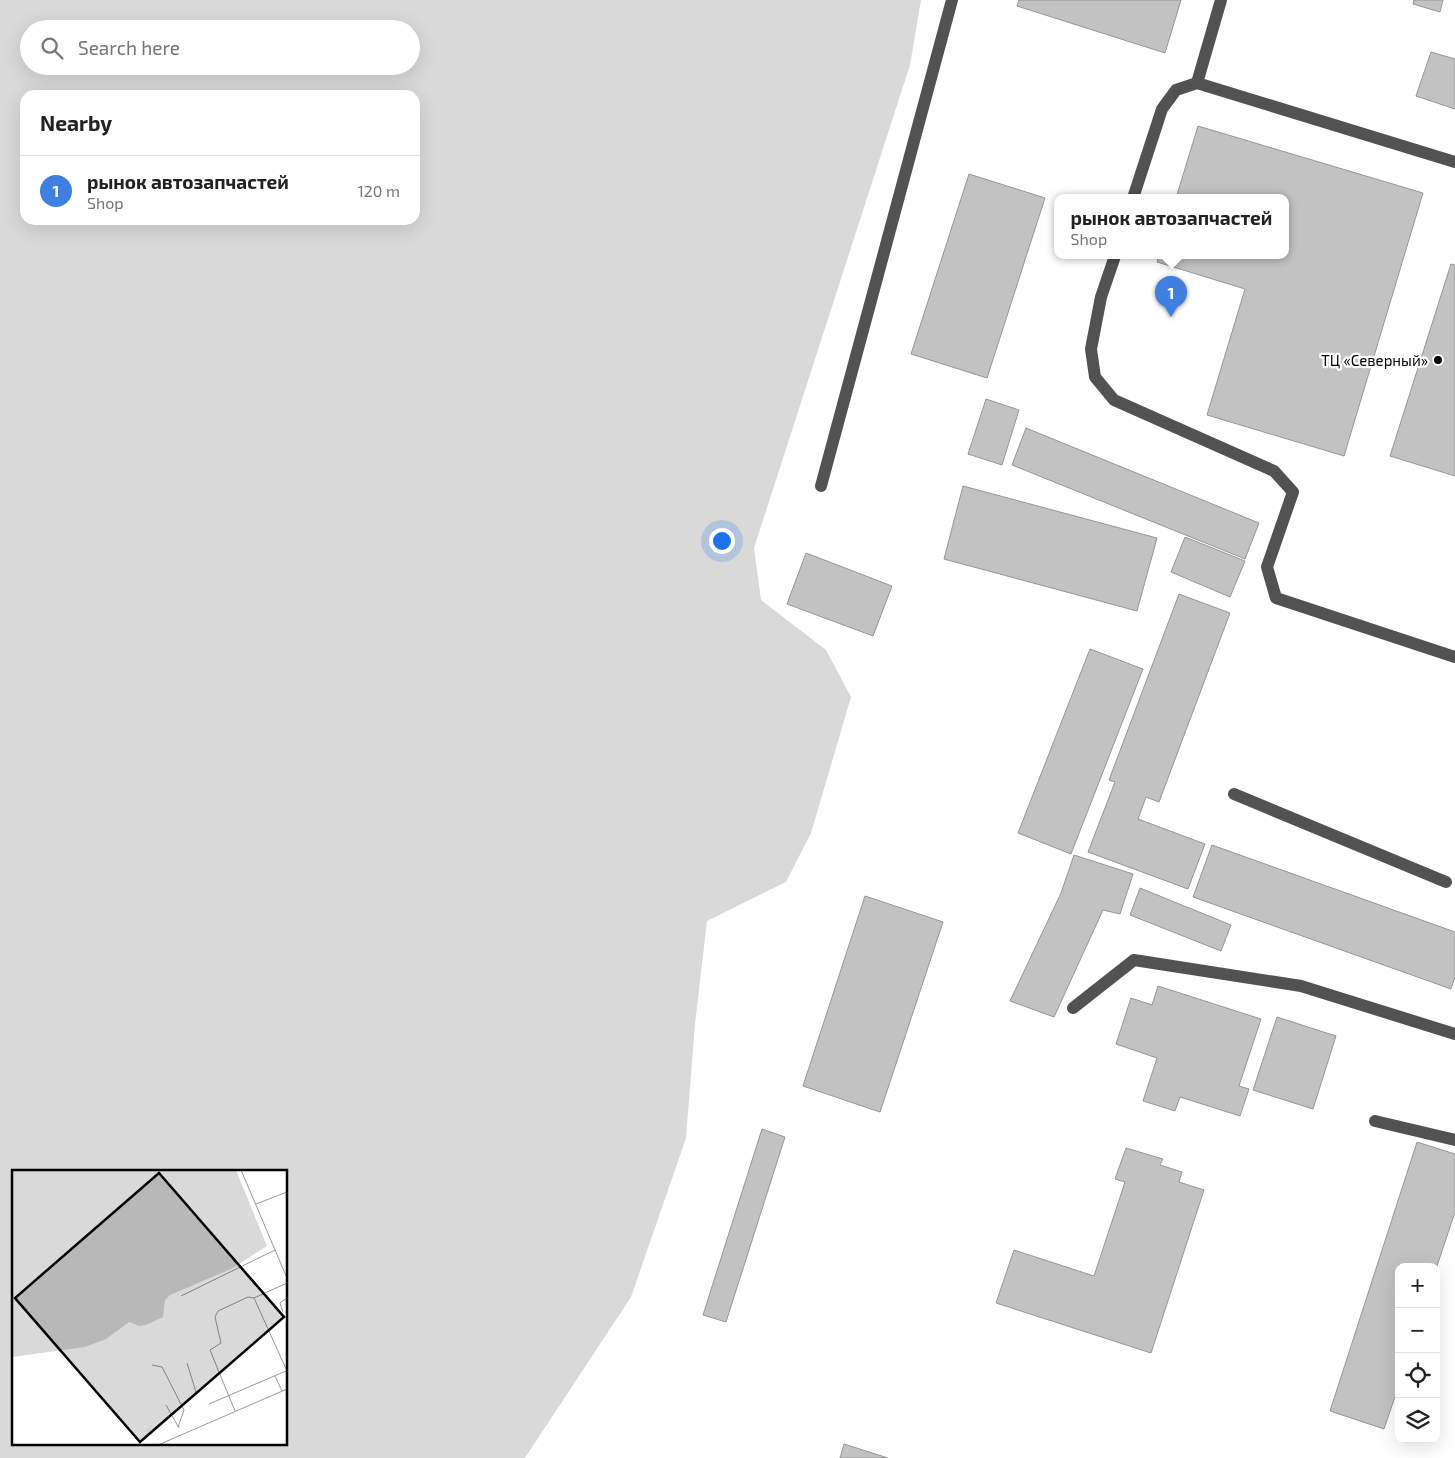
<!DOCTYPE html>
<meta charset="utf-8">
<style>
body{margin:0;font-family:"Exo 2",sans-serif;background:#f2f2f2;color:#222}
.controls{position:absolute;right:15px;bottom:15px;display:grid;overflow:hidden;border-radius:10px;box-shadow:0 5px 20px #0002}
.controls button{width:45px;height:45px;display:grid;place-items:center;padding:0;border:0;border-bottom:1px solid #e0e0e0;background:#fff;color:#222;font:25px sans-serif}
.you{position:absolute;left:721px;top:540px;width:18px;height:18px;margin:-12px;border:4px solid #fff;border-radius:50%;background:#1a73e8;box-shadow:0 0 0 8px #1a73e833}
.badge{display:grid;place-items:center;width:32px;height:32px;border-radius:50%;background:#ea580c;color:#fff;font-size:16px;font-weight:700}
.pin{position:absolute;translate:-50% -41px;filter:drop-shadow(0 1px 2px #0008)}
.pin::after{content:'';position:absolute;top:26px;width:18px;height:15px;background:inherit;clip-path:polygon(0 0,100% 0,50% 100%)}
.popup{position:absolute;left:1054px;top:194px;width:235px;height:65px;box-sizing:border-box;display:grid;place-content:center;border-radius:10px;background:#fff;filter:drop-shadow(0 1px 4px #0005);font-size:16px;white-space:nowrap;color:#767676}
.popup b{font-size:19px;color:#222}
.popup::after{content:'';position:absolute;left:50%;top:100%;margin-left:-10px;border:10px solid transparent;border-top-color:#fff}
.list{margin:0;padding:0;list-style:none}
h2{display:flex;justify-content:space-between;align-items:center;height:65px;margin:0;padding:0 20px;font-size:21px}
h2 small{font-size:16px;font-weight:400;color:#767676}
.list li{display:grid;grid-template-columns:32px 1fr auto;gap:15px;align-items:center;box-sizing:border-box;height:70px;padding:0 20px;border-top:1px solid #e0e0e0}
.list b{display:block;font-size:19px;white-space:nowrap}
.list p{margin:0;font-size:16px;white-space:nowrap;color:#767676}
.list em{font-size:16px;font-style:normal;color:#767676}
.icon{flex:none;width:28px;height:28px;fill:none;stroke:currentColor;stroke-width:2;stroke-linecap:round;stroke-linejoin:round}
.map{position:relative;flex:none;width:1455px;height:1458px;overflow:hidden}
.search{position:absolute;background:#fff;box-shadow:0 5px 20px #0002;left:20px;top:20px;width:400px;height:55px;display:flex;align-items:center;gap:12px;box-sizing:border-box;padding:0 18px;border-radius:28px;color:#767676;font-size:19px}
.panel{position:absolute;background:#fff;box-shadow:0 5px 20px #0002;left:20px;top:90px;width:400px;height:135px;border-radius:15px}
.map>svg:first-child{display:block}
.green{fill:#d9d9d9;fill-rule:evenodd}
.building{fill:#c2c2c2;stroke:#969696}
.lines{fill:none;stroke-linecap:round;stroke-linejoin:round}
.minor{stroke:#525252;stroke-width:12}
.poi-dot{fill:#000;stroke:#fff;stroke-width:2}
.labels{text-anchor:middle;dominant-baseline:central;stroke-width:4.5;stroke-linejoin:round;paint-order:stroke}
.poi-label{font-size:15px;fill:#000;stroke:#fff;text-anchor:end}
.inset-road{fill:none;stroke:#999;stroke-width:1}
.view{fill:#000;fill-opacity:0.15;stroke:#000;stroke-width:2.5}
.inset-edge{fill:none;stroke:#000;stroke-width:2.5}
</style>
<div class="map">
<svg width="1455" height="1458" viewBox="0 0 1455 1458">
<rect width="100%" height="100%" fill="#fff"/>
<path class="green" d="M0,0H921L910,65L754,548L761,600L826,650L851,697L811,833L786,882L707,921L695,1024L686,1138L631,1297L525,1458H0ZM29,29H411V66H29ZM25,95H415V220H25ZM14,1172H286V1444H14Z"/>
<g class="building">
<polygon points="1019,0 1181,0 1165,53 1017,6"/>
<polygon points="1414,0 1443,0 1440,12 1413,4"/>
<polygon points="1431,52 1455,59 1455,109 1416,96"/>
<polygon points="1198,126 1423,193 1344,456 1207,415 1245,289 1157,262 1159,256 1285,256 1285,198 1176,198"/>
<polygon points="969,174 1045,198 987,378 911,354"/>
<polygon points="1451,264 1455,265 1455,476 1390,456"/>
<polygon points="986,399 1019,410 1002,465 968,454"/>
<polygon points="1026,428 1259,523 1245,559 1012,465"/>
<polygon points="963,486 1157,538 1137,611 944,559"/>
<polygon points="1185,537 1245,561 1230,597 1171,572"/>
<polygon points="806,553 892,586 873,636 787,604"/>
<polygon points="1179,594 1230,613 1159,802 1146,797 1138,819 1205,844 1188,889 1088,852 1115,782 1109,780"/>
<polygon points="1090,649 1143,669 1071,854 1018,833"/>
<polygon points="1212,845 1455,932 1455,977 1451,989 1193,897"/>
<polygon points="1074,855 1133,874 1120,914 1103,910 1054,1017 1010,1001 1061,893"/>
<polygon points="1140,888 1231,925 1221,951 1130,915"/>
<polygon points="865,896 943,922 880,1112 803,1086"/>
<polygon points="1158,986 1261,1019 1239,1086 1249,1089 1240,1116 1180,1097 1175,1111 1143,1101 1157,1058 1116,1044 1131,998 1152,1005"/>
<polygon points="1277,1017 1336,1036 1313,1109 1253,1090"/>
<polygon points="762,1129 785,1137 726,1322 703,1315"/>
<polygon points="1417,1142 1455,1154 1455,1212 1436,1269 1436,1267 1399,1267 1399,1385 1384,1429 1330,1411"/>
<polygon points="1126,1148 1163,1159 1160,1165 1182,1172 1179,1182 1204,1190 1151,1353 996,1303 1014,1250 1094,1276 1125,1182 1115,1179"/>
<polygon points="844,1444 888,1458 840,1458"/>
</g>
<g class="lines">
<g class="minor">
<polyline points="1197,83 1221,0"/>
<polyline points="1133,198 1162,109 1176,90 1197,83 1455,162"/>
<polyline points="1115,256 1101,297 1091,349 1095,377 1114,400 1274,471 1293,492 1267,567 1276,598 1455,657"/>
<polyline points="821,486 952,0"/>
<polyline points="1234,794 1446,882"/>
<polyline points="1073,1008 1134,960 1301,986 1455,1034"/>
<polyline points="1375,1121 1455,1140"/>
</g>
</g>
<circle class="poi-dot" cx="1438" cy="360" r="5"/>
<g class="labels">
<g class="poi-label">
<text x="1428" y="360">ТЦ «Северный»</text>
</g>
</g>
<g transform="translate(12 1170)">
<rect width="275" height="275" fill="#fff"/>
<path d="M0,0H224L255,76L219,99L158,125L153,130L151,147L134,155L127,156L117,152L94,169L73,177L0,187Z" fill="#d9d9d9"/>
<path class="inset-road" d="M229,0L275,108M244,34L275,22M169,126L263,80M242,128L275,113M271,142L268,133L275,128M175,193L184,222M140,195L150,197L172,240L166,257M263,206L270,221M197,234L274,201M154,235L167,258M223,241L198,180L209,173L203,147L206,141L236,127L242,128L275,201M146,275L275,219"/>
<path class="view" d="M147,3L272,147L128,272L3,128Z"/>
<rect width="275" height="275" class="inset-edge"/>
</g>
</svg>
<div class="controls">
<button>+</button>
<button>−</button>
<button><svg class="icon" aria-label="locate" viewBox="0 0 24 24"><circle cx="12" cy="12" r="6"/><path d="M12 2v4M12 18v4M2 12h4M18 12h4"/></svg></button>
<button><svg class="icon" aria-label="layers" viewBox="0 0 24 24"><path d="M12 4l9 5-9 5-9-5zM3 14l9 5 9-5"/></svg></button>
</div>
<div class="you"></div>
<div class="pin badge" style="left:1171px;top:317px;background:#3f7fe0">1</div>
<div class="popup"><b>рынок автозапчастей</b>Shop</div>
<div class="search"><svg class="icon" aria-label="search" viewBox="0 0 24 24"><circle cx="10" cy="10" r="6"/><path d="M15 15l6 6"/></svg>Search here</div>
<section class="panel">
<h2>Nearby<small></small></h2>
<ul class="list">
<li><span class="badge" style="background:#3f7fe0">1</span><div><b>рынок автозапчастей</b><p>Shop</p></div><em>120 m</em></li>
</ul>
</section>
</div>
